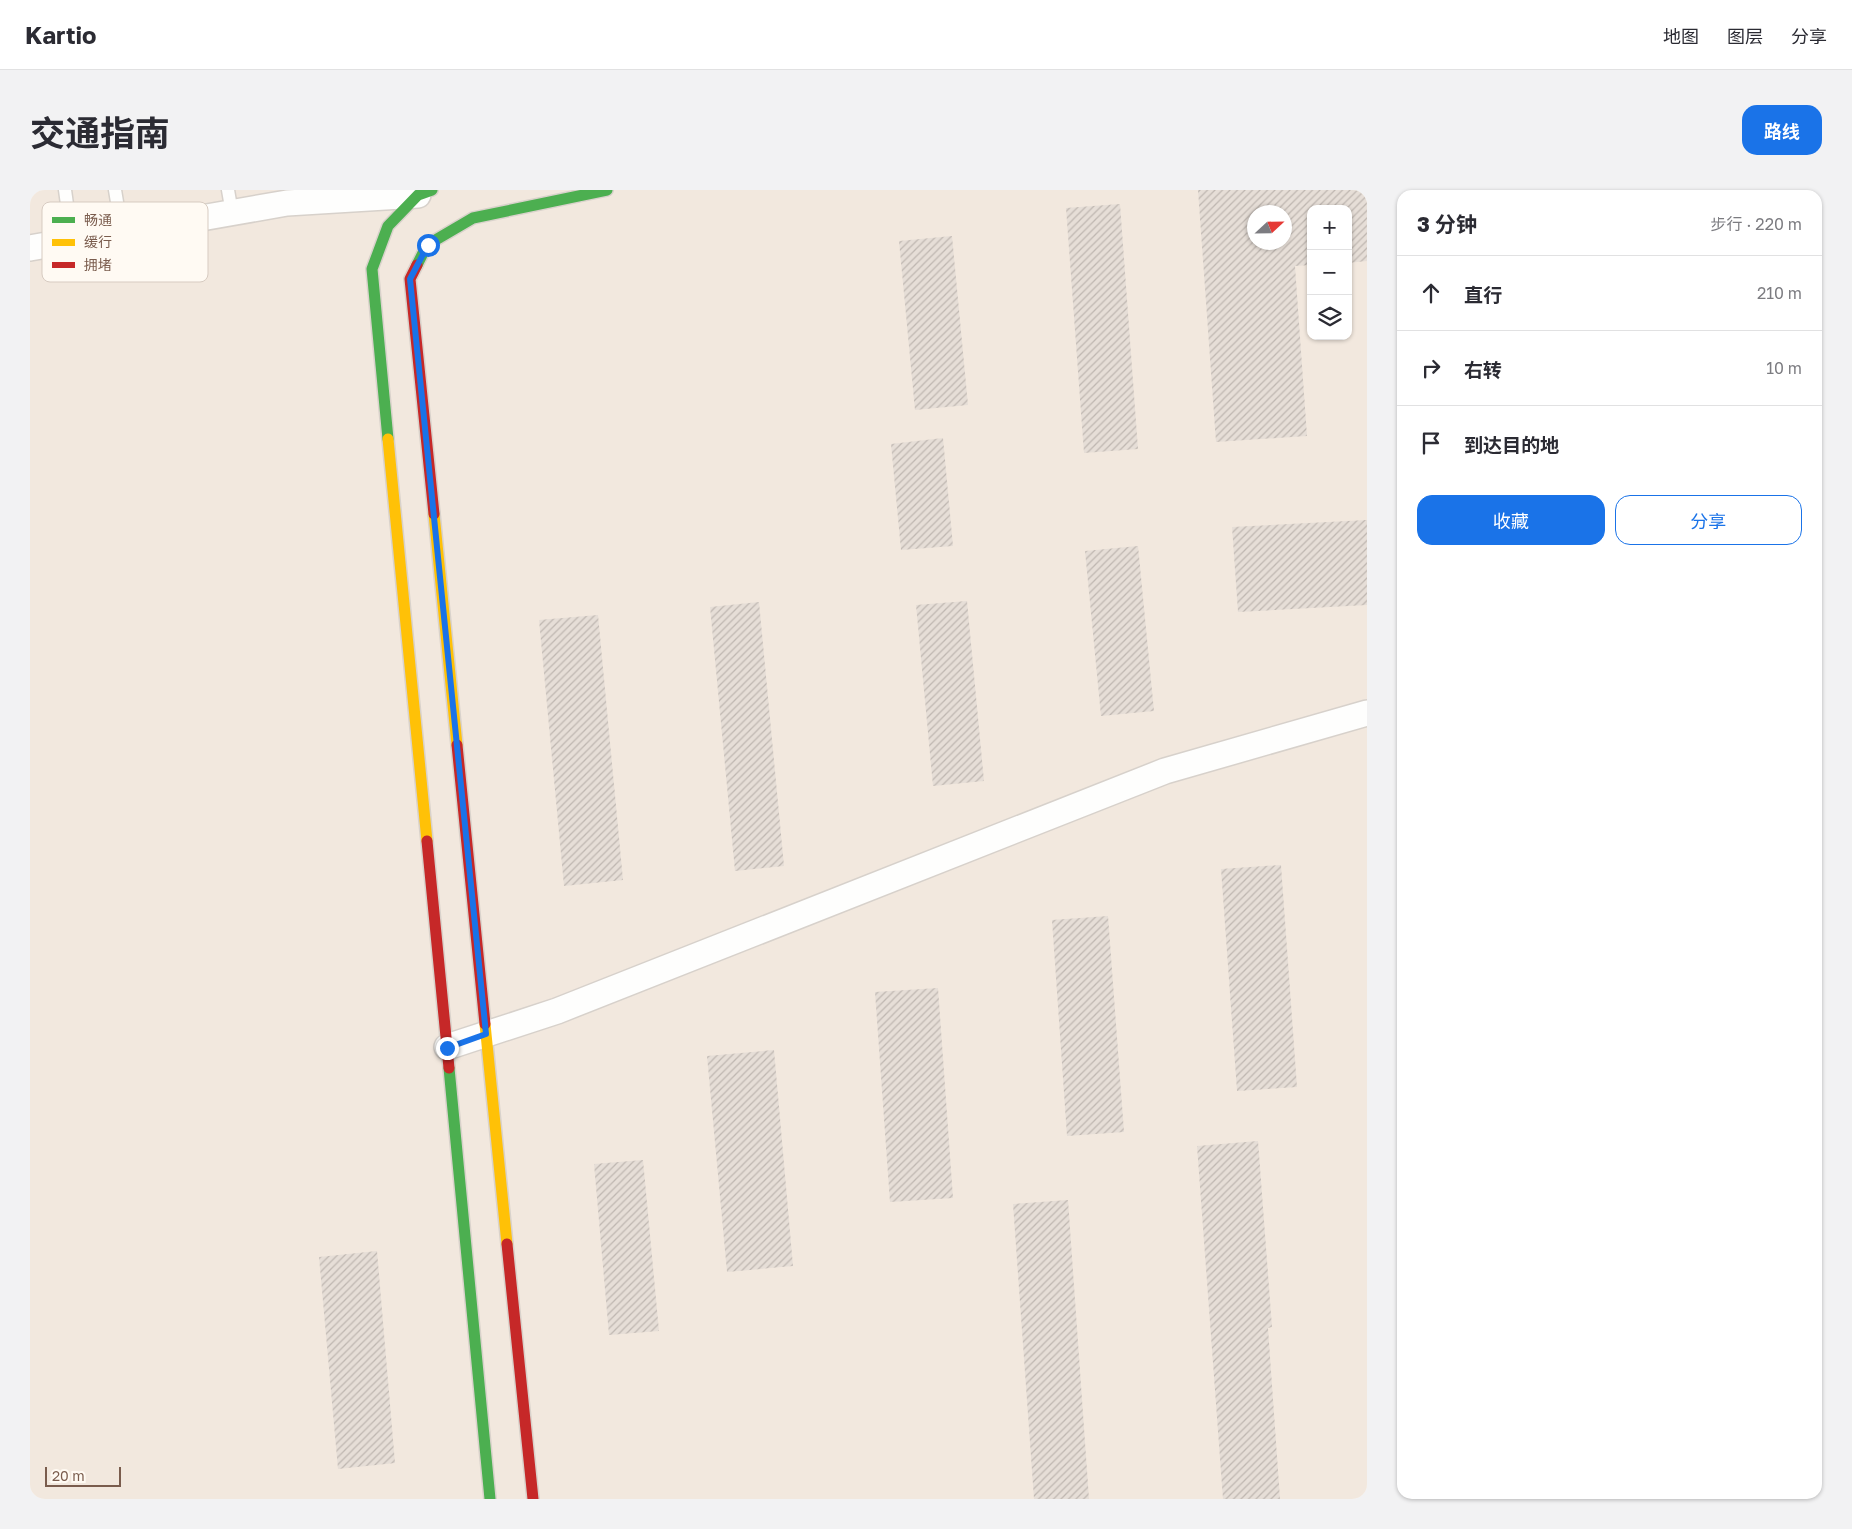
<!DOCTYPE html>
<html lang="zh">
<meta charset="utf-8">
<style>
body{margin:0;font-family:"Golos Text","Noto Sans SC",sans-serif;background:#f2f2f3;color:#2b2b33}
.controls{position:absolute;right:15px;top:15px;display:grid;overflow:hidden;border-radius:10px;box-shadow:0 1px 4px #0004}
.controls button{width:45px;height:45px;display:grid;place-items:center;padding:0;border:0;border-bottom:1px solid #e1e1e2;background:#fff;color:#2b2b33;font:25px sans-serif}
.compass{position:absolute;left:1217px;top:15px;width:45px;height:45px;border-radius:50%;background:#fff;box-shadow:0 1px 4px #0004;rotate:68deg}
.scale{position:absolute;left:15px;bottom:12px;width:76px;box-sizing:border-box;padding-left:5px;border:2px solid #7a5c4d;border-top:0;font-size:14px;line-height:18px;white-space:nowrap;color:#7a5c4d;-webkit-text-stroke:4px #fffaf3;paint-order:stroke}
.stop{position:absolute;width:15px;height:15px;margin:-11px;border:4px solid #1a73e8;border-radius:50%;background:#fff}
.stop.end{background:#1a73e8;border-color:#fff;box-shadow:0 1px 5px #0008}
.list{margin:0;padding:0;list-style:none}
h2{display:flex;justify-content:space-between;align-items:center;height:65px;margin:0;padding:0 20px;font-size:21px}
h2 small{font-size:16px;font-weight:400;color:#7c7c81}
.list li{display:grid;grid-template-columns:32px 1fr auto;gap:15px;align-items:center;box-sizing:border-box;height:75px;padding:0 20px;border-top:1px solid #e1e1e2}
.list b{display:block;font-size:19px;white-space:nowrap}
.list em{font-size:16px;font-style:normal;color:#7c7c81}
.actions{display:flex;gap:10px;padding:15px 20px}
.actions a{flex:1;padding:11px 0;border:1px solid #1a73e8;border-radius:15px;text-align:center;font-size:18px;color:#1a73e8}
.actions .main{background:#1a73e8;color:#fff}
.icon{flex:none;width:28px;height:28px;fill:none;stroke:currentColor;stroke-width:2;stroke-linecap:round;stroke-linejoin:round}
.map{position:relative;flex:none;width:1337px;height:1309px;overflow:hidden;border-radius:15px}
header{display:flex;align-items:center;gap:30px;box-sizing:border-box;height:70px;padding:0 25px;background:#fff;border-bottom:1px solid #e1e1e2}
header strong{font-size:24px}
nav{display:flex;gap:28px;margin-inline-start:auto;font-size:18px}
.intro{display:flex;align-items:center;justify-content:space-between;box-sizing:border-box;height:120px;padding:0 30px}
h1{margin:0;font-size:35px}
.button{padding:12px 22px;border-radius:15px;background:#1a73e8;color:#fff;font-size:18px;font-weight:700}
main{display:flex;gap:30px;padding:0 30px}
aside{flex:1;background:#fff;border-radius:15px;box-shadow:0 1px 4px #0004}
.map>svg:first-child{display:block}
.residential{fill:#f2e8de;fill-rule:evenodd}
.building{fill:url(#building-hatch);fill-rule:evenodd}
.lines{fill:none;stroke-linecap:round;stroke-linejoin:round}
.lane-casing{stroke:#d7d1cb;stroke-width:15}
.street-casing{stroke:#d7d1cb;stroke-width:28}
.fast-casing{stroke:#d9d2cb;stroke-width:14}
.slow-casing{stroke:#d9d2cb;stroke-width:14}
.jam-casing{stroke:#d9d2cb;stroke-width:14}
.lane{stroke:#fefefd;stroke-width:12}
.street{stroke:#fefefd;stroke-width:25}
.fast{stroke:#4caf50;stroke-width:11}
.slow{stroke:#ffc107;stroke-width:11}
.jam{stroke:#c62828;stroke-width:11}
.route{stroke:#1a73e8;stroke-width:6}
.key{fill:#fffaf3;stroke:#d7cbc1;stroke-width:1}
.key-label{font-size:14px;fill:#7a5c4d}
</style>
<header>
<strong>Kartio</strong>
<nav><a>地图</a><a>图层</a><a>分享</a></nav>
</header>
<div class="intro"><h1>交通指南</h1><a class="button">路线</a></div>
<main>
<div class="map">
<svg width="1337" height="1309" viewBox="0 0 1337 1309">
<defs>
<pattern id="building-hatch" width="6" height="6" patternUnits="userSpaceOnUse" patternTransform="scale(1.25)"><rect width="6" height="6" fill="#e6ded7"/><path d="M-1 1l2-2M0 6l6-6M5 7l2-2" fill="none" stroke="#bfb7b1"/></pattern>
</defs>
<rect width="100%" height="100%" fill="#f9f5f0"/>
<path class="residential" d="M0,0H1337V1309H0ZM1281,19H1318V146H1281ZM1224,22H1254V52H1224Z"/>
<g class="building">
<path d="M1168,0H1337V71L1318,73V19H1281V75L1265,76L1277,246L1186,252ZM1224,22H1254V52H1224Z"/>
<polygon points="1090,14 1108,259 1054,263 1036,18"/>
<polygon points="922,46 938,215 885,220 869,51"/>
<polygon points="913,248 923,356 871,360 861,254"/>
<polygon points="1337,330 1337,415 1208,422 1202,337"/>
<polygon points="1108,356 1124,521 1071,526 1055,361"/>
<polygon points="937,411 954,591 903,596 886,415"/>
<polygon points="729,412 754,676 705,681 680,417"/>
<polygon points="568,425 593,690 534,696 509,430"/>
<polygon points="1251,675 1267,897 1207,901 1191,679"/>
<polygon points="1078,726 1094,942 1037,946 1022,730"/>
<polygon points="908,798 923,1008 860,1012 845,802"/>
<polygon points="744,860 763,1076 697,1082 677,866"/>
<polygon points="1228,951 1242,1137 1238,1138 1250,1309 1193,1309 1167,956"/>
<polygon points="613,970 629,1141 579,1145 564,974"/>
<polygon points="1038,1010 1059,1309 1004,1309 983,1014"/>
<polygon points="347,1061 365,1273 308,1279 289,1067"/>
</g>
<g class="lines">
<g class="lane-casing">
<g id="lane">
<polyline points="35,0 42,50"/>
<polyline points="85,0 92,42"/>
<polyline points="198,0 202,23"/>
</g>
</g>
<g class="street-casing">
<g id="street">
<polyline points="0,58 257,13 388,5"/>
<polyline points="417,857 527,821 1135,581 1337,523"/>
</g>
</g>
<g class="fast-casing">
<g id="fast">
<polyline points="387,75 397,55 443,28 577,0"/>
<polyline points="358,249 342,79 358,36 388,5 402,0"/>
<polyline points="419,878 460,1309"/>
</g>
</g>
<g class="slow-casing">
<g id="slow">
<polyline points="358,249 397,651"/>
<polyline points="404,324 427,555"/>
<polyline points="455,834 477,1054"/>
</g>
</g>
<g class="jam-casing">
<g id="jam">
<polyline points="387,75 380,89 404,324"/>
<polyline points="427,555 455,834"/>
<polyline points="397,651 419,878"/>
<polyline points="477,1054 503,1309"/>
</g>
</g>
<use href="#lane" class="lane"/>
<use href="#street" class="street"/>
<use href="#fast" class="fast"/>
<use href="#slow" class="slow"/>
<use href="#jam" class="jam"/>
</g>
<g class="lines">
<polyline class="route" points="398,55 380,89 456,844 417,858"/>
</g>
<rect x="12" y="12" width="166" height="80" rx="8" class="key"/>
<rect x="22" y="27" width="23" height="6" fill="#4caf50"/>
<rect x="22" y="49" width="23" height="7" fill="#ffc107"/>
<rect x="22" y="72" width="23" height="6" fill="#c62828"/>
<g class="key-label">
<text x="54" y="35">畅通</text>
<text x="54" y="57">缓行</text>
<text x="54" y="80">拥堵</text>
</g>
</svg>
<div class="controls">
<button>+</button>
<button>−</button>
<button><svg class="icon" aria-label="layers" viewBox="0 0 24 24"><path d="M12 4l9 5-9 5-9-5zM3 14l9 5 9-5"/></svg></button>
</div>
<svg class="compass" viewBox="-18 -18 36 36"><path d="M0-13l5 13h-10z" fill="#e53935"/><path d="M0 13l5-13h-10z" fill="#7c7c81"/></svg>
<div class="scale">20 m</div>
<div class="stop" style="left:398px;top:55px"></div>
<div class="stop end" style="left:417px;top:858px"></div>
</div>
<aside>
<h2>3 分钟<small>步行 · 220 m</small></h2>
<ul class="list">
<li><svg class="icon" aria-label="ahead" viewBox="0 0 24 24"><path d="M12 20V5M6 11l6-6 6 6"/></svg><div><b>直行</b></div><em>210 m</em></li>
<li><svg class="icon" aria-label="right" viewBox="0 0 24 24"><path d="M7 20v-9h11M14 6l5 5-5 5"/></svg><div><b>右转</b></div><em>10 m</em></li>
<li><svg class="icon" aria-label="arrive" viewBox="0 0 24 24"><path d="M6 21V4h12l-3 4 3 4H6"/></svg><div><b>到达目的地</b></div></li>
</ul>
<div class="actions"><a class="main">收藏</a><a>分享</a></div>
</aside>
</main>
